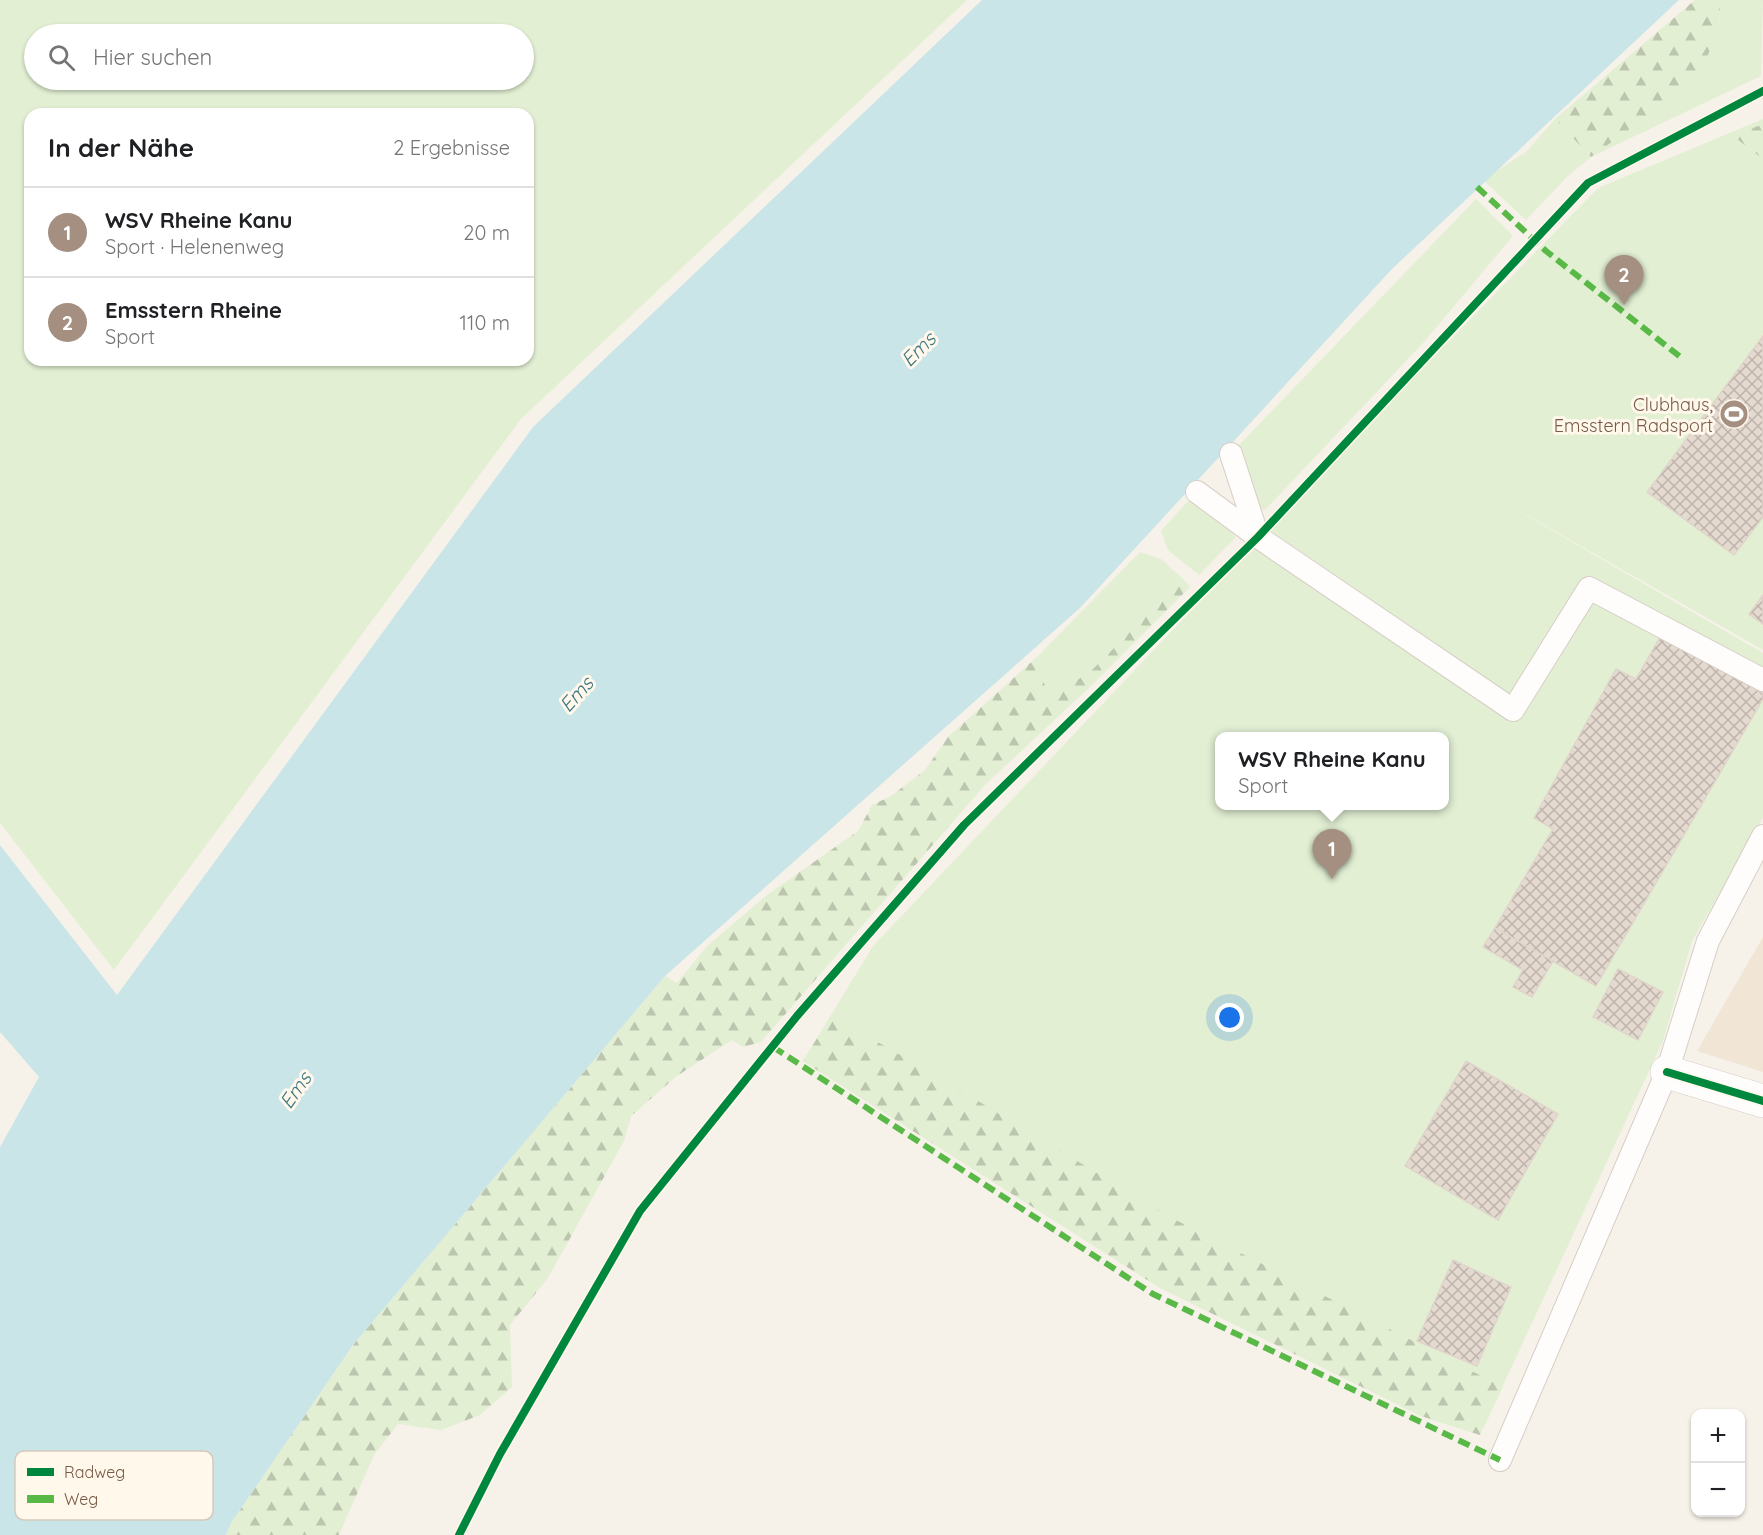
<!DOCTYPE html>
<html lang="de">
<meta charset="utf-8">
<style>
body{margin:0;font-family:Quicksand,sans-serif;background:#f2f2f2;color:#202124}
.controls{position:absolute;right:18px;bottom:18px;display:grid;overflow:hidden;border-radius:12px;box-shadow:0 2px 4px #0004}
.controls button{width:54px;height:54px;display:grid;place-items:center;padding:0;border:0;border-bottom:2px solid #e0e0e0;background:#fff;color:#202124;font:30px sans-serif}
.you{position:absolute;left:1230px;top:1018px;width:21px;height:21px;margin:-15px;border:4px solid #fff;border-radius:50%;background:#1a73e8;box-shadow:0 0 0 9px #1a73e833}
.badge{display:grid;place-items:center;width:39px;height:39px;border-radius:50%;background:#a48f80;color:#fff;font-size:20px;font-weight:700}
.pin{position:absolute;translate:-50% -50px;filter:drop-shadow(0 2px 3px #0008)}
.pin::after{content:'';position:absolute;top:32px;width:21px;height:18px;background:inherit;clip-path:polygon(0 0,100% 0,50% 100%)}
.popup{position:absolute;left:1215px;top:732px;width:234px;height:78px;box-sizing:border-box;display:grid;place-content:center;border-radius:12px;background:#fff;filter:drop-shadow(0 2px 4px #0005);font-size:20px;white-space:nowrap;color:#757577}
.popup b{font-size:22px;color:#202124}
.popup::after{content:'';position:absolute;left:50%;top:100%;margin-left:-12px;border:12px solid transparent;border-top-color:#fff}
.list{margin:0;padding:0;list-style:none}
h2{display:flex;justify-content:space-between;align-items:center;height:78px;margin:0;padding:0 24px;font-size:26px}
h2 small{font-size:20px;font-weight:400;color:#757577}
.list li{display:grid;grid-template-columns:39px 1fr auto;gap:18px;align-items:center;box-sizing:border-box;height:90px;padding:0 24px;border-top:2px solid #e0e0e0}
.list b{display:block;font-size:22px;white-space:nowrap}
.list p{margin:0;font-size:20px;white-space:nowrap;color:#757577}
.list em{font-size:20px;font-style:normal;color:#757577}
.icon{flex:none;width:33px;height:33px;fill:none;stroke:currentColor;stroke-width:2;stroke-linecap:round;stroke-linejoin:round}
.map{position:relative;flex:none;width:1763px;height:1535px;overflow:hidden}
.search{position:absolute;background:#fff;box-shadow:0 2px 4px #0004;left:24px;top:24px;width:510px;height:66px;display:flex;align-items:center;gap:15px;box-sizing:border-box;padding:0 21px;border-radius:33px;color:#757577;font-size:22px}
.panel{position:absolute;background:#fff;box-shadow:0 2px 4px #0004;left:24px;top:108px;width:510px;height:258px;border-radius:18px}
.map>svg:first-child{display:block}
.residential{fill:#f1e5d6}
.green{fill:#e2efd3;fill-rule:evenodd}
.forest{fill:url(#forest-firs)}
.water{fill:#cae5e8}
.building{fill:url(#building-cross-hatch);stroke:#e0d5cb;stroke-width:1.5}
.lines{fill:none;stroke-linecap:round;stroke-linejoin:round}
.lane-casing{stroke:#d6cec6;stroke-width:24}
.street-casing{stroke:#d6cec6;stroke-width:34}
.lane{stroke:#fefdfc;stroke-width:22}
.street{stroke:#fefdfc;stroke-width:33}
.quiet{stroke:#58b947;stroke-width:6;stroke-dasharray:12 6;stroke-linecap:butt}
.cycleway-casing{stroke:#fff8eb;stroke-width:11}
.cycleway{stroke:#00873e;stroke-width:8}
.labels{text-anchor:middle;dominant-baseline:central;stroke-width:6;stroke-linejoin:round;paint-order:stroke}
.poi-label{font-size:18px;fill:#775a47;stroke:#fff8eb;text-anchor:end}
.water-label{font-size:20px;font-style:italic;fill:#3d7785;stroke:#fff8eb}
.key{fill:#fff8eb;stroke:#d6c9ba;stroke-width:1.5}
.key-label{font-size:16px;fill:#775a47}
</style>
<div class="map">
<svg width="1763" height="1535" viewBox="0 0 1763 1535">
<defs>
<pattern id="forest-firs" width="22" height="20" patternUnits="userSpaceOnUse" patternTransform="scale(1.5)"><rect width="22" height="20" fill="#e2efd3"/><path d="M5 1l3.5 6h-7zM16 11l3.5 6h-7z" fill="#bcc5ad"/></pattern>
<pattern id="building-cross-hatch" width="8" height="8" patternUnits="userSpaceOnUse" patternTransform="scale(1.5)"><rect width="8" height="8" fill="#e4dad0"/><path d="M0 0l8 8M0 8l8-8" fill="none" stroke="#beb4ab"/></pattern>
</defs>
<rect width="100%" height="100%" fill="#f7f2e9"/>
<polygon class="residential" points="1763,937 1763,1072 1697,1051"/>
<g class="green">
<path d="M0,0H967L521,419L114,970L0,823ZM34,34H524V80H34ZM30,114H528V360H30Z"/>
<polygon points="1720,0 1763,0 1761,76 1591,157 1567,177 1526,220 1483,180 1527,151 1555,119 1591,157 1719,30"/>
<path d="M1763,119V650L1488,493L1763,653V818L1692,941L1663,1041L1480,1435L1421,1416L1160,1288L803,1061L873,946L1370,422L1598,188ZM1220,736H1444V806H1220Z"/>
<polygon points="1476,199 1513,236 1424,342 1264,511 1252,496 1239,445"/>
<polygon points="1191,498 1236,537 1199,575 1168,550 1161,531"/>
<polygon points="1140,552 1161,559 1183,579 1092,670 1048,701 1038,656"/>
</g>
<g class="forest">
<polygon points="1695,0 1720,0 1719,30 1696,81 1591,157 1555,119"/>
<polygon points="1763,124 1763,159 1733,136"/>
<polygon points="1183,579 1190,587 1092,685 985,785 761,1042 743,1047 732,1040 677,1076 631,1116 624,1141 548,1278 510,1325 512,1387 480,1415 441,1430 398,1424 374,1455 339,1535 226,1535 231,1523 353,1345 665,976 677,983 707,946 767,895 858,831 872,805 891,796 925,770 948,737 1038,656 1048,700 1092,670"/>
<polygon points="829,1019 852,1027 950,1084 1168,1216 1503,1387 1480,1435 1421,1416 1160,1288 803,1061"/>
</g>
<polygon class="water" points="982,0 1679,0 1392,269 1081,607 665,976 353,1345 231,1523 226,1535 0,1535 0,1147 39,1077 0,1032 0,845 117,995 533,427"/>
<g class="building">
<polygon points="1763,336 1763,517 1734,555 1647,492"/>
<polygon points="1763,595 1763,624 1749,614"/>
<polygon points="1662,634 1763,693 1763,699 1596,986 1495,928 1553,829 1534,818 1616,669 1636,679"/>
<polygon points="1495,928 1553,961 1532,997 1513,987 1523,970 1483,947"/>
<polygon points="1618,969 1663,992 1638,1040 1593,1017"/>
<polygon points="1466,1061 1558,1114 1498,1220 1405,1166"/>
<polygon points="1453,1260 1511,1287 1477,1366 1417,1341"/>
</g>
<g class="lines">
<g class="lane-casing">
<g id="lane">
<polyline points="1231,454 1258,537"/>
<polyline points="1197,492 1258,537 1513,710 1589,588 1763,680"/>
<polyline points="1500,1460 1667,1072 1708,941 1763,836"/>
</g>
</g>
<g class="street-casing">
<polyline id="street" points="1667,1072 1763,1101"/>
</g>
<use href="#lane" class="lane"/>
<use href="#street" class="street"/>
<g class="quiet">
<polyline points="1477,187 1546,251 1683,359"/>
<polyline points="773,1047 1153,1294 1500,1460"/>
</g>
<g class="cycleway-casing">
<g id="cycleway">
<polyline points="1667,1072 1763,1101"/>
<polyline points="459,1535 500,1454 640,1211 797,1016 964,825 1258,537 1588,183 1763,91"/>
</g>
</g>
<use href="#cycleway" class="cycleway"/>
</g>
<defs>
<g id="stadium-disc" transform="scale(1.5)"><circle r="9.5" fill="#a48f80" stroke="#fff8eb"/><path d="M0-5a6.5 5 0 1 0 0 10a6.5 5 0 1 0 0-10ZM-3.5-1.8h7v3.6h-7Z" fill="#fff"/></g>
</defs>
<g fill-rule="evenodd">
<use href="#stadium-disc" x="1734" y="414"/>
</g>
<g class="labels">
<g class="poi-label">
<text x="1713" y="404">Clubhaus,<tspan x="1713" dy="21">Emsstern Radsport</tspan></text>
</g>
<g class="water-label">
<text transform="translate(918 349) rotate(-45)">Ems</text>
<text transform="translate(576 694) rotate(-48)">Ems</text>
<text transform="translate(295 1090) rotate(-55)">Ems</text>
</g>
</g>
<rect x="15" y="1451" width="198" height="69" rx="9" class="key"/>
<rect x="27" y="1468" width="27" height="8" fill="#00873e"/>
<rect x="27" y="1495" width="27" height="8" fill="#58b947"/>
<g class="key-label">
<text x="64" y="1478">Radweg</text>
<text x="64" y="1505">Weg</text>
</g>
</svg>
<div class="controls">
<button>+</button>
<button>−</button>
</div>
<div class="you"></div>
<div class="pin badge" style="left:1332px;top:879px">1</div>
<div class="popup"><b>WSV Rheine Kanu</b>Sport</div>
<div class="pin badge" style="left:1624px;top:305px">2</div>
<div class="search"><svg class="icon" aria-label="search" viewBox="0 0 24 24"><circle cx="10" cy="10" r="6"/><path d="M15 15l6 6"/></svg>Hier suchen</div>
<section class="panel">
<h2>In der Nähe<small>2 Ergebnisse</small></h2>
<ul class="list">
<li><span class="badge">1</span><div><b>WSV Rheine Kanu</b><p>Sport · Helenenweg</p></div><em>20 m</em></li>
<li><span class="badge">2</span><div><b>Emsstern Rheine</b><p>Sport</p></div><em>110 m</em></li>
</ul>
</section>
</div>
